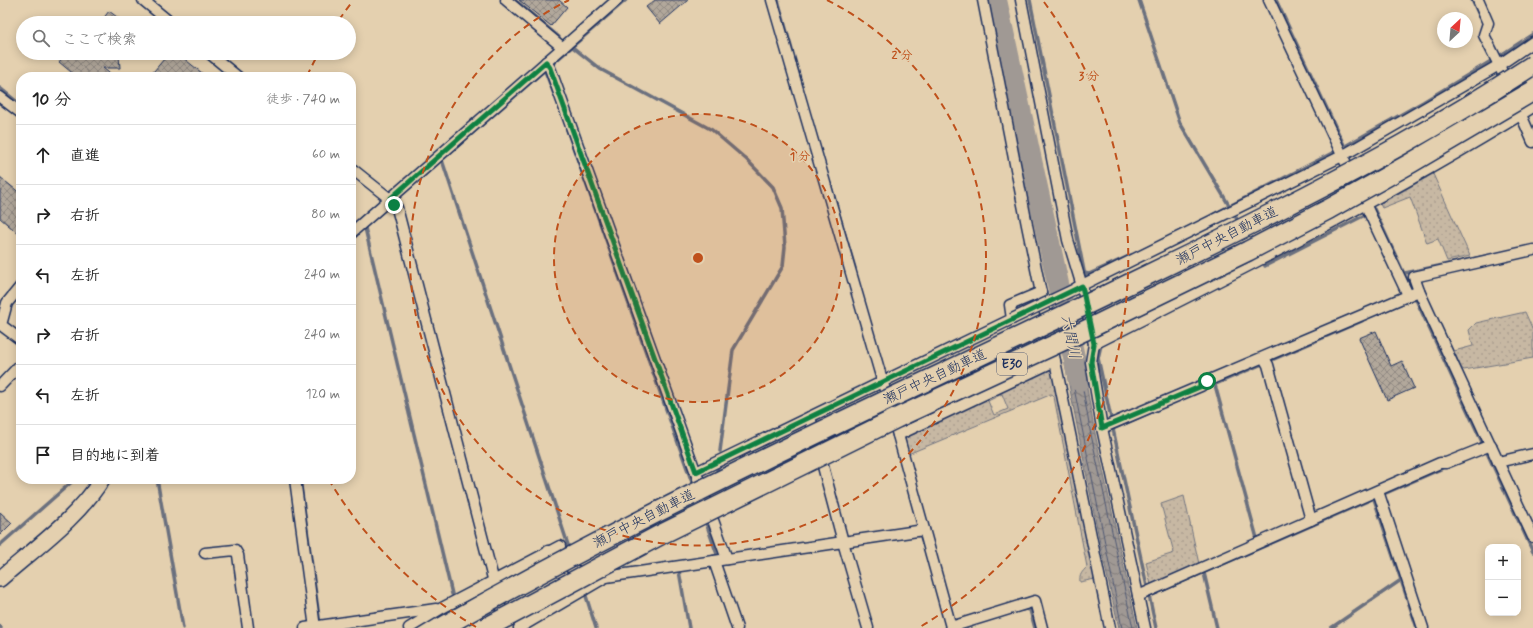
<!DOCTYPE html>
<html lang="ja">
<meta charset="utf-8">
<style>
body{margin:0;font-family:Mynerve,"Klee One",sans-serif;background:#f2f2f2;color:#222}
.controls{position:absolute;right:12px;bottom:12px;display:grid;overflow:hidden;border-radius:8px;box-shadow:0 2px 10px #0003}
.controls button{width:36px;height:36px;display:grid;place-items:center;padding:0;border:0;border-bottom:1px solid #e0e0e0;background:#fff;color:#222;font:20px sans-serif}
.compass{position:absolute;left:1437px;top:12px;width:36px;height:36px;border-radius:50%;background:#fff;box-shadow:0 2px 10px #0003;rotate:26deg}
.stop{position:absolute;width:12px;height:12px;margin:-9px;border:3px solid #0b8043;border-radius:50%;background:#fff}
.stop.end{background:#0b8043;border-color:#fff;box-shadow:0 1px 4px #0008}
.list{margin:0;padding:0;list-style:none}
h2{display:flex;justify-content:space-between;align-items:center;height:52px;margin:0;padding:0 16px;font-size:17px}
h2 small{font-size:13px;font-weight:400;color:#767676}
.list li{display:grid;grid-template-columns:26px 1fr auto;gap:12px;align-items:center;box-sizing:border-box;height:60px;padding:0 16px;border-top:1px solid #e0e0e0}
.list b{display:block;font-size:15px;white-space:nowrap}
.list em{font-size:13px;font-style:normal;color:#767676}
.icon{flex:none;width:22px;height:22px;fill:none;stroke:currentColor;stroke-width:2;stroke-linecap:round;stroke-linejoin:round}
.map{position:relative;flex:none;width:1533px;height:628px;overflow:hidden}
.search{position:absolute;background:#fff;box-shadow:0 2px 10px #0003;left:16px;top:16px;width:340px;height:44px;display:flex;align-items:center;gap:10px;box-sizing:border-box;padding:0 14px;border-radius:22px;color:#767676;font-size:15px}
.panel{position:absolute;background:#fff;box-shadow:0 2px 10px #0003;left:16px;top:72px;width:340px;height:412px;border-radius:16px}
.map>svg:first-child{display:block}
.grass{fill:url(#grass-dots);stroke:#717480;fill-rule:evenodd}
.water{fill:url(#water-waves);stroke:#6b6f7e}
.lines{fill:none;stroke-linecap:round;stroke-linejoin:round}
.shore{stroke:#505974;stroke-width:1}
.stream{stroke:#6b6f7e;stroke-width:3.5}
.river{stroke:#a09994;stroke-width:22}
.building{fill:url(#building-cross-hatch);stroke:#1b2f5e}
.street-casing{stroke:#1b2f5e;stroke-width:13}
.secondary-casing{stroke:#1b2f5e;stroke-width:18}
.street{stroke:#e4d0af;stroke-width:10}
.secondary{stroke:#e4d0af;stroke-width:15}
.street-bridge-casing{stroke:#1b2f5e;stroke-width:13;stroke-linecap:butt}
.highway-bridge-casing{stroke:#1b2f5e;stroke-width:22;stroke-linecap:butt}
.street-bridge{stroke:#e4d0af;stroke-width:10}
.highway-bridge{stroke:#e4d0af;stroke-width:19}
.route{stroke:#0b8043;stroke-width:5}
.ring{fill:none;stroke:#bf511c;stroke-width:2;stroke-dasharray:7 5}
.labels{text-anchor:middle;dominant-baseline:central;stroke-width:3;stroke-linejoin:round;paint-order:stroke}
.shield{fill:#e4d0af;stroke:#575f76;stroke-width:1}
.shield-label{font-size:13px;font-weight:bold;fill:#1b2f5e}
.street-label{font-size:14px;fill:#1b2f5e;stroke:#e4d0af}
.water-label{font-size:15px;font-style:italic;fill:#2f3f66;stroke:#e4d0af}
.centre{fill:#bf511c;stroke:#e4d0af;stroke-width:2}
.ring-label{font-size:12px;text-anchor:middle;font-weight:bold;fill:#bf511c;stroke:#e4d0af;stroke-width:3;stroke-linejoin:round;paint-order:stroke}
</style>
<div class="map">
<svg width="1533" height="628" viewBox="0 0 1533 628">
<defs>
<pattern id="grass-dots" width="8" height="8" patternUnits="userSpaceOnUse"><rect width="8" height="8" fill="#c7b8a3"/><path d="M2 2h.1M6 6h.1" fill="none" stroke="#aa9e8f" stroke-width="1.8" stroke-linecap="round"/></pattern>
<pattern id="water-waves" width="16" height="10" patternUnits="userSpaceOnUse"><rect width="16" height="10" fill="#a09994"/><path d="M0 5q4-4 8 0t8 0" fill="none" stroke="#827d7c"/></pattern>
<pattern id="building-cross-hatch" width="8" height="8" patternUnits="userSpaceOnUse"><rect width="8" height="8" fill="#b2a89b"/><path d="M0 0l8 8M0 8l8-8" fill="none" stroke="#908982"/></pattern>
</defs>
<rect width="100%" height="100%" fill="#e4d0af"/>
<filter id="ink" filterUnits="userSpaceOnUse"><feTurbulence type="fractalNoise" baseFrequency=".025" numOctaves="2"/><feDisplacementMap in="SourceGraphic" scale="8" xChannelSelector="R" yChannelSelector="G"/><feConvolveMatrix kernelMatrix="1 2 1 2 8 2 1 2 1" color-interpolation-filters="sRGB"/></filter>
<g filter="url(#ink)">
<g class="grass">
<polygon points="1433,174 1470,256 1447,261 1438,239 1427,243 1410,197 1382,208 1380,204"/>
<polygon points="1525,312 1533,330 1533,358 1464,370 1461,368 1454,351 1473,346 1469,330 1476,323"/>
<path d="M1051,368L1053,369L1095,579L1080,582C1079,575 1082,572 1087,567L1054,397L1052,394L908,454L905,440L906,436ZM1002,394L1008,409L994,415L988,401Z"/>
<polygon points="1184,496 1199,564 1151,585 1146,562 1174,553 1161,504"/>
</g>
<polygon class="water" points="1080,347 1094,429 1137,628 1119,628 1101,548 1063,354"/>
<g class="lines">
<polyline class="shore" points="1122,628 1068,358 1068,356 1075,354 1077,355 1090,430 1133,628"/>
<g class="stream">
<polyline points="515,0 559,37"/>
<polyline points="778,0 802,86"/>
<polyline points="1030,0 1085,276"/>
<polyline points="1139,0 1180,123 1230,207"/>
<polyline points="1276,0 1344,145"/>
<polyline points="1472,0 1480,17"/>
<polyline points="570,45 600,69 712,130 747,160 773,187 782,208 785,247 783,266 733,350 720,451"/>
<polyline points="1498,57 1533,34"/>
<polyline points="550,66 626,0"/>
<polyline points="545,71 554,94"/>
<polyline points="0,88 21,105"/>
<polyline points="567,130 694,488"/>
<polyline points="1347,145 1423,102 1491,61"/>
<polyline points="442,160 570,551"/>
<polyline points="830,184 855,268"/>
<polyline points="1374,209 1533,552"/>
<polyline points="1212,215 1336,151"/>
<polyline points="1235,216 1240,224"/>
<polyline points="367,225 545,70"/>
<polyline points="365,228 452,594"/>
<polyline points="351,240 357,235"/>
<polyline points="1264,263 1265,266 1365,215"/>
<polyline points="1084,273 1089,274 1131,255"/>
<polyline points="1405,273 1486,256"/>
<polyline points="1101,345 1098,358 1112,423"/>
<polyline points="1215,385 1258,542"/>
<polyline points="1202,390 1362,321"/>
<polyline points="1113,429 1154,411"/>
<polyline points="1113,429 1156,628"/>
<polyline points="716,476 718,467"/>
<polyline points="157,479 183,628"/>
<polyline points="300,479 320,624"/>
<polyline points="1374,499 1417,628"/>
<polyline points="705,520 719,560"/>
<polyline points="0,545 75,479"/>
<polyline points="679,571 689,628"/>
<polyline points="1204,573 1217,628"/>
<polyline points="1152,595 1441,469"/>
<polyline points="586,596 596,628"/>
<polyline points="1022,610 1026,609 1030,610 1035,628"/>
<polyline points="0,626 1,628"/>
<polyline points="1331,628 1401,580"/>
</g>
<polyline class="river" points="996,0 1079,380"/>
</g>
<g class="building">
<polygon points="519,0 559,0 567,7 551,26"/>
<polygon points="655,0 688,0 660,24 646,7"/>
<polygon points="109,11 125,23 100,23"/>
<polygon points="66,53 104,53 103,55 119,56 120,68 103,68 114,77 77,77 59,62"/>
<polygon points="169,53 177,53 207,77 149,77"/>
<polygon points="0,177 21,194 21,236 0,218"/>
<polygon points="1376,331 1391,366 1402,361 1414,388 1387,400 1359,338"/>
<polygon points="0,512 12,523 0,535"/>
</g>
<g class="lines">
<g class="street-casing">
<g id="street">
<polyline points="143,0 171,23"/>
<polyline points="506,0 562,47"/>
<polyline points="772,0 898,435 951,627 1035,601 1042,628"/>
<polyline points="983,0 1027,225 1110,628"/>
<polyline points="1021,0 1068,240 1082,286 1094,344 1091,362 1102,428 1145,628"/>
<polyline points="1269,0 1408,295"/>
<polyline points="1478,0 1488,23 1484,35 1499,65 1533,142"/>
<polyline points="209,53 238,77"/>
<polyline points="546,62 550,68 727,559"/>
<polyline points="0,97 21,113"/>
<polyline points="351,168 390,199 397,208 504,621"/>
<polyline points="351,233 617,0"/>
<polyline points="1533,250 1414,277 1419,291 1533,537"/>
<polyline points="21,286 7,303 1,325 21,340"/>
<polyline points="1076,288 1342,156 1499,65 1533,42"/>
<path d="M1094,344C1243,269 1392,195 1533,107"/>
<polyline points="1264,358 1268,365 1311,520"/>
<polyline points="0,386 21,364"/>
<polyline points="810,417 843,542 924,530"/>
<polyline points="1102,428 1201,386 1207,381 1419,291"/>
<polyline points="898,435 1055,361"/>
<polyline points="1498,462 1533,454"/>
<polyline points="696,472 1012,319 1010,305 1041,292"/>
<polyline points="295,479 315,628"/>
<polyline points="1378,491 1423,628"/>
<path d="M548,551C568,567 580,577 606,577L843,542L868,628"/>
<polyline points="205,553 235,550 238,555 248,628"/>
<polyline points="714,561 737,628"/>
<polyline points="1138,596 1440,463 1446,463 1491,445"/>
<polyline points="305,628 436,609"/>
<polyline points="409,628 442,608 560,546"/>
<polyline points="519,628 606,577"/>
</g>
</g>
<g class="secondary-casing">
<path id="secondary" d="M0,579C35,548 78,518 102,479"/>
</g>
<use href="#street" class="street"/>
<use href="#secondary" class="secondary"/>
<g class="street-bridge-casing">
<polyline id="street-bridge" points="1012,319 1075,289"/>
</g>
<g class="highway-bridge-casing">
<g id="highway-bridge">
<path d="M441,628C666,499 904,394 1137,280C1226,237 1315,193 1401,145C1446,120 1490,93 1533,65"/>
<polyline points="486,628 660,535 905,414 1084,331 1248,251 1329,209 1411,163 1533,91"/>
</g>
</g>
<use href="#street-bridge" class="street-bridge"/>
<use href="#highway-bridge" class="highway-bridge"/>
</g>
</g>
<g class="lines" filter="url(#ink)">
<polyline class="route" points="394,205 390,199 546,62 550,68 696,472 1082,286 1094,344 1091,362 1102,428 1202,386 1207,381"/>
</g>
<circle cx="698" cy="258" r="144" fill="#bf511c" fill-opacity=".12"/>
<g class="ring">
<circle cx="698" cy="258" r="144"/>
<path d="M827 0A288 288 0 1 1 569 0"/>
<path d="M476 627A431 431 0 0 1 329 480M307 76A431 431 0 0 1 317 56M339 20A431 431 0 0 1 352 2M1044 2A431 431 0 0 1 920 627"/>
</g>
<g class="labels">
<rect class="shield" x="997" y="353" width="30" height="22" rx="3"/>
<g class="shield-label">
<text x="1012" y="364">E30</text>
</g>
<g class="street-label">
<text transform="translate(1227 236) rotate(-27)">瀬戸中央自動車道</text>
<text transform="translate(935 377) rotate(-25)">瀬戸中央自動車道</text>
<text transform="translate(644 519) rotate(-27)">瀬戸中央自動車道</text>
</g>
<g class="water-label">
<text transform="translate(1070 337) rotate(78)">六間川</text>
</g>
</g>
<circle cx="698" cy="258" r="6" class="centre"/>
<g class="ring-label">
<text x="902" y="59">2 分</text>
<text x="1089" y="80">3 分</text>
<text x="800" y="160">1 分</text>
</g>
</svg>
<div class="controls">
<button>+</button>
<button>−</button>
</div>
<svg class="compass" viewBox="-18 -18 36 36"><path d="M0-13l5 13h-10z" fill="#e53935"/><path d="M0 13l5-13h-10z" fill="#767676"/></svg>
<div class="stop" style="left:1207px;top:381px"></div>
<div class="stop end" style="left:394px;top:205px"></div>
<div class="search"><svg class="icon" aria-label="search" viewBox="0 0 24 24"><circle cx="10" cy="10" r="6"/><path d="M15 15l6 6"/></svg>ここで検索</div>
<section class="panel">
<h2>10 分<small>徒歩 · 740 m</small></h2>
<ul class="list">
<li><svg class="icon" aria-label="ahead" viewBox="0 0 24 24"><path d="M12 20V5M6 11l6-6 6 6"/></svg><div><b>直進</b></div><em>60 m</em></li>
<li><svg class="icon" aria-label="right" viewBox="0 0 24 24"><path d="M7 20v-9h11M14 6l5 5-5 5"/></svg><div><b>右折</b></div><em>80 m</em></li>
<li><svg class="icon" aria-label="left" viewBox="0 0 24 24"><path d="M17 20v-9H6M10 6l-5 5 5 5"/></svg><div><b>左折</b></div><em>240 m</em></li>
<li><svg class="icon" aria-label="right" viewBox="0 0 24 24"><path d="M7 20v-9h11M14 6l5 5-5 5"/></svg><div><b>右折</b></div><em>240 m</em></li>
<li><svg class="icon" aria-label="left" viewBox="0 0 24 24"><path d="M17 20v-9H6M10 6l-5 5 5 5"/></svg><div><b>左折</b></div><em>120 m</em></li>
<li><svg class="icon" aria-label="arrive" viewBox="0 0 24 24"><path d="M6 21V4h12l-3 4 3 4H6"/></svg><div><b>目的地に到着</b></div></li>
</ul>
</section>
</div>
